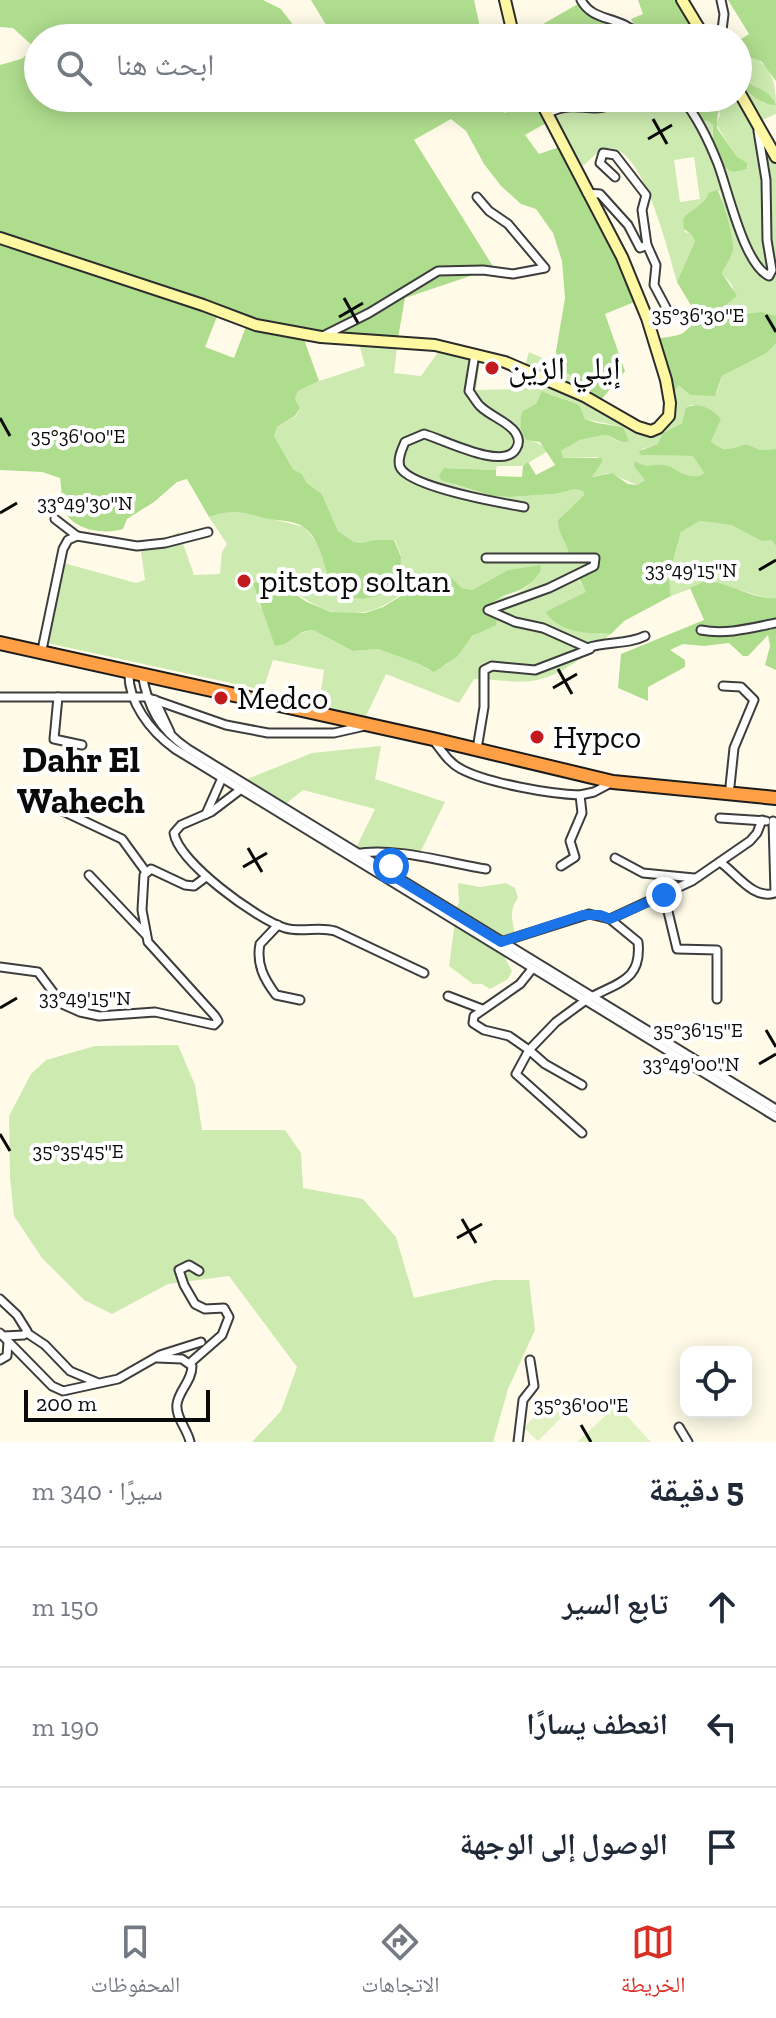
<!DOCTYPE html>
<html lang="ar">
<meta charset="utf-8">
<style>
body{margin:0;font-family:"Zilla Slab","Noto Naskh Arabic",serif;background:#f6f6f7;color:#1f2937;direction:rtl}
.controls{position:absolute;right:24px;bottom:24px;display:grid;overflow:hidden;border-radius:16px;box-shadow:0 4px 20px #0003}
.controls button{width:72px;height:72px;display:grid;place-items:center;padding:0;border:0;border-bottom:2px solid #e0e1e3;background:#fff;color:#1f2937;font:40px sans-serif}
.scale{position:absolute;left:24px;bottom:20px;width:186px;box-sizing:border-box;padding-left:8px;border:4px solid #0a0a0a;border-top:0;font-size:22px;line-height:28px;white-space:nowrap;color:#0a0a0a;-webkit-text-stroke:6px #fff;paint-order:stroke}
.stop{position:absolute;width:24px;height:24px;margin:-18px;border:6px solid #1a73e8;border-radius:50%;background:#fff}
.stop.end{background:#1a73e8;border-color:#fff;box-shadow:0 2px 8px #0008}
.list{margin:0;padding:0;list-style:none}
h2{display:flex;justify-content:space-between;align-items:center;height:104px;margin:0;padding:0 32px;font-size:34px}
h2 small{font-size:26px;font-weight:400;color:#747a83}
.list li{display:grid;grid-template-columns:52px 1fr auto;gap:24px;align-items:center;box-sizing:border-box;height:120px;padding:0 32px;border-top:2px solid #e0e1e3}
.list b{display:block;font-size:30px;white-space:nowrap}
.list em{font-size:26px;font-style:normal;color:#747a83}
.icon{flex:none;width:44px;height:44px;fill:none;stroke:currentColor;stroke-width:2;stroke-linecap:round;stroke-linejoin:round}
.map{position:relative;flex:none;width:776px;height:1442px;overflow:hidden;direction:ltr}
.search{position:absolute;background:#fff;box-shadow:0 4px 20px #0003;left:24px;right:24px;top:24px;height:88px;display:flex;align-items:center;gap:20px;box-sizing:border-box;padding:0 28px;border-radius:44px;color:#747a83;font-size:30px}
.sheet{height:464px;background:#fff}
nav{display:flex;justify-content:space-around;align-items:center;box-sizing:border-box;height:112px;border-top:2px solid #e0e1e3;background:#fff;font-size:22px;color:#747a83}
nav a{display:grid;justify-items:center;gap:4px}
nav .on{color:#d93025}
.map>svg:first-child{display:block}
.green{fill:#cdebb0;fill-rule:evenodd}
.forest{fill:#afdd8e;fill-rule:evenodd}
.pitch{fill:#e0f2c2}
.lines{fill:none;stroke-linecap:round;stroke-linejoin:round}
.street-casing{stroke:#3d3d3d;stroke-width:11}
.secondary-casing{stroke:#2c2c2c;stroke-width:14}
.highway-casing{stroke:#1b1b1b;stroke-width:16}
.street{stroke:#fff;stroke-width:7}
.secondary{stroke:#fff8a3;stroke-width:10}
.highway{stroke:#ffa046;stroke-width:12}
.route{stroke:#1a73e8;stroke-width:10}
.ticks{fill:none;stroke:#0a0a0a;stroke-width:3}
.poi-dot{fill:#c31a1d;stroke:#fff;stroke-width:3}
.labels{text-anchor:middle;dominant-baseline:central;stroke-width:8;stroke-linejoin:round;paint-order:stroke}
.poi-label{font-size:32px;fill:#0a0a0a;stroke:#fff;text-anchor:start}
.quarter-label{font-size:36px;font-weight:bold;fill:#0a0a0a;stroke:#fff}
.ticks-label{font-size:20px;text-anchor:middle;fill:#0a0a0a;stroke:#fff;stroke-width:8;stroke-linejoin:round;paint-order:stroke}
</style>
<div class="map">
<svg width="776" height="1442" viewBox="0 0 776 1442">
<rect width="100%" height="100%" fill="#fffbe8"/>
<g class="green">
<path d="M747,56C776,64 776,88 776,114L762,120L776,145V316L745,314L728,308L726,304L735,298L732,285L722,273L732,255L733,246L720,191L708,193L702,205L683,219L685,232L692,234L695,241L677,282C669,256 644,145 608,148C599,149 590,160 583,166L555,117L573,109L616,107L631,98H690L696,121H708L713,125C712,145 713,156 727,170H744L748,167L737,158L716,124L720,115L718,108L723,98H738V82L752,96L765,104L773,98L746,80L743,73ZM694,157L700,199L680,202L674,160Z"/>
<path d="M357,336L398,338L394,373L421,376L444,344L481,353L476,390L518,389L529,352L554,363L635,429C665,426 666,410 676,385H680L690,395L717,393L722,376L767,353L776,343V449L760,450L746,444C731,449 724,453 711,441L718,420C712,408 703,405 690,405L682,423L663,433L659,444L642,449L648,455C664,452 678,455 693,455L704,473L700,477C683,477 683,471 668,467C655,463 647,469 635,461L645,480L637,485L609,473L591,477L602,462L597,457L562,458L561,451L580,440L604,435C614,436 619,446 628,440L623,427L585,419L580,406C552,390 541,399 520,420C524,450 531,433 548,451L523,466H497L496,470L444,468L450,483L487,495L510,497L555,494L576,489L583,490L584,495L558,520C557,535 569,540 569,551L597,555L599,560L590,564L578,579L587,592L545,612C562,634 586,633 611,634C587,653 563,677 531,681C513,683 492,679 474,679L459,703L386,674L366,716L319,705L324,670L273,660L263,690L47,643L64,563L136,583L145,580L141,551L179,532L194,575L220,574L222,552L227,544L209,517L231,511L244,512L304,527L318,544L335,588L343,595L400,586L401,556L395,540H373L364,543L354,542L338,531L322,494L307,483L302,474L293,469L274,436L277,427L296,416L300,408L295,399L298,391L319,381L365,366ZM535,566L541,570L527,587L514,595L496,598L488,608L477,633L468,640L457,657L444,666L429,670L419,664L378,649L353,651L313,630L297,634L285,644L260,606L253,584C257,581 260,579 264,578C276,576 313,609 335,612C382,617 384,601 420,585C429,581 440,579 449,575L462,588L472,590L508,570Z"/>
<polygon points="700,521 731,525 761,540 771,540 776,546 776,598 769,599 711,581 671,596 669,577 681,532"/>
<polygon points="381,746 375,779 445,802 419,855 354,852 375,809 303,790 282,807 245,780 312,753"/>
<path d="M458,883L480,887L506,883L515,888L518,898C508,912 513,921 515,936L501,951L512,971L508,979L490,989L482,984H473L449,966L455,921L454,910L459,903Z"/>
<polygon points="178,1045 195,1085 202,1130 285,1130 301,1153 303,1188 363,1199 396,1237 414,1298 494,1280 529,1280 535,1330 508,1389 493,1442 252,1442 281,1411 297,1367 229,1276 168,1284 112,1314 84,1300 42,1258 14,1216 10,1178 9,1116 31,1074 46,1060 95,1046"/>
</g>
<g class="forest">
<path d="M0,0H263L281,9L303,38H38V98H495L505,113L534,98L548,122L525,135L539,154L568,144C600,192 621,246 644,298L605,314L625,371L601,400L554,363L565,298L562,261L553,233L536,209L521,204L501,186L484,164L466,131L451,119L414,140L494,268L405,298L398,338L302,334L319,381L298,391L295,399L300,408L295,416L277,427L274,436L293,469L302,474L307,483L322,494L338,531L354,542L363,543L373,540H394L401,557L400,585C377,599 344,609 330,579C322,562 321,542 306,529C296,520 282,521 270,519C241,513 238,508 209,517L187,479L177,482L154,502L127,519L123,529C105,535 72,530 65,511C61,501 62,489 60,478L42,472L0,470V65L21,59L36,49L13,28L0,27ZM218,314L247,324L234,358L205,347Z"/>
<polygon points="311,0 474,0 481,32 463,32 464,38 334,38"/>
<polygon points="638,0 685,0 710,38 641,38 631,19 643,14"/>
<path d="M728,0H776V81L762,62L750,57L745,59C736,92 768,82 776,105C759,105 749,93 738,82V41L749,34Z"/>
<polygon points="583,1 609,19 608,38 548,38 543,24"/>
<path d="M690,98H723C718,105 717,120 717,128L737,157L747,163V169L733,172C711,164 713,144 713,125L708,121L692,120Z"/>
<path d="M717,190C722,195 735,241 733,250C732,258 725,266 722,273L737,296L727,304L728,308L745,314L762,312L776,316V343L767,353L722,376L715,396L690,395L679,385L669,398L655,339C677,335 692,338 693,309L677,282L695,241L692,235L684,229L683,219C691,208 704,207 708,193Z"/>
<path d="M542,391C554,398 567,398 580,406L585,419L597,423L623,427L629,441C618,445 615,436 604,435L580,440L561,451L563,458H602V462L592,477L612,473L628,484L637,485L645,480L634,466L635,461C649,470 655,462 668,466C683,472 683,477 700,476L704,473L693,456C675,455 659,455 641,455L639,451L658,444L663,433L682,423L686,408C699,401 712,409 721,419L711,441C723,453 731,449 746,444L760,450L776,449V546L771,540L762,541L731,525L700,521L681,532L669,576L671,596L624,621L611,634C586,633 561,634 545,612L586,592L577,574L580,569L599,560L597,555H569C568,542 557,534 558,520L584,495L583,491L576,489L555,494L510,497L492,496L441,480L439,475L444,468L496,470V476L522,477L523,466L528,462L536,475L555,465L540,442L526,440C519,432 519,420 523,411L536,404Z"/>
<path d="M540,565L541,570C523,600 503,587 488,608L497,620L496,625L472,636L457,657L434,672L419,664L378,649L353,651L313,630L302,632L285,644L275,646L253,584L261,578H270L307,602L331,612L365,613L383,607L421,584L435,582L449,575L462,588L472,590L508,570Z"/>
<path d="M706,581C729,582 756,601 776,598V670L765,665L770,646L768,635L748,656H743L729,643L704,646L683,644L670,650L685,660V667L648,687V701L618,688L621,654L704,620L690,588Z"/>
</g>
<g class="pitch">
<polygon points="548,1402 563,1416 538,1441 524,1428"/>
<polygon points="617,1405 651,1442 577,1442"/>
</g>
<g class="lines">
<g class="street-casing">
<g id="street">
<path d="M581,0C594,24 622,14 641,38"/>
<polyline points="721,38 724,14 721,0"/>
<path d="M682,98C698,118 709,141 718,164C728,190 744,265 769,276L772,270L767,240L766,180L758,131"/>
<path d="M547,114C580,96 592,120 624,98"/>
<polyline points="587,193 600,194 628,225 640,248 647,245 642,210 646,195 615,155 603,153 600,163 615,177"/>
<polyline points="647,245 656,265 654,285 670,315"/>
<polyline points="323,336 369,313 438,271 483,270 513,274 545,268 508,224 489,211 477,197"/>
<path d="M475,354L469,391C473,396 476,402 480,406C490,416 507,421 515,432C519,438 520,443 516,449C503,471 443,439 424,434L405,442C402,449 397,459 400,467C409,487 501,503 524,507"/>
<polyline points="55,519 77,536"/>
<path d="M701,630C726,635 751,628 776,623"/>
<polyline points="43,645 63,549 68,540 77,536 137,546 165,543 208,532"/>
<path d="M587,648C607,641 627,645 645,636"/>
<path d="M129,670C127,701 150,731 175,749L776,1117"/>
<path d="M142,674C148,708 159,729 188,749L776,1109"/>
<polyline points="723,686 741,687 754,700 734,748 730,786"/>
<polyline points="0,697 146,697 226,725 268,733 334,733 365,726"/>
<polyline points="58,697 54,739 82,745"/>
<polyline points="155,700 170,732"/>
<path d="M434,741C442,751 449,763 461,769C487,783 550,794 580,795"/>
<polyline points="478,743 484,707 484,670 492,666 535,670 590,649 543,628 515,622 488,610 549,588 594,566 595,558 486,558"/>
<path d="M240,790L211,812L181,825L174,833C178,862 258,920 285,928C302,933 318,926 335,931L424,973"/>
<polyline points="50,805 122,839 146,872"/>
<polyline points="206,814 222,778"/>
<polyline points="720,818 766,821"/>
<path d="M355,854C392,846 448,863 486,869"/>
<polyline points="615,858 643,873 694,878"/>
<path d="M720,862C737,874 753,900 775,893L773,821"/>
<polyline points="561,866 575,857 570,841 582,813 580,795 594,792 611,783"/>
<polyline points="390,874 391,866 398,859"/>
<polyline points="89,875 145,934"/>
<polyline points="664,895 677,949 717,950 717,999"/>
<polyline points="610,919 692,881 750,841 757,833 762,820"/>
<path d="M278,925L260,944C256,964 264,979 276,995L300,1000"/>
<path d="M501,942L589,914L610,919L638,942C642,979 620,982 591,997"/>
<polyline points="0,967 38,972 62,1004 80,1012 99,1016 155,1012 214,1025 218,1021 215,1016 148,942 142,910 144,875 151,869 185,885 194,886 206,877"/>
<polyline points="532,969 520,984 474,1016 473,1023 484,1030 509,1036 529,1050 516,1074 582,1133"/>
<polyline points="448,996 482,1009"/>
<polyline points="582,1085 545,1064 529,1050 556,1022 586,1000"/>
<polyline points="0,1299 17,1315 27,1331 24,1335 3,1336"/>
<polyline points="0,1333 52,1386 63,1391 118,1379 160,1355 201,1342"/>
<polyline points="27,1333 45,1345 70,1371 96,1382"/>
<path d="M157,1358L182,1359L192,1366C192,1381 179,1390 177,1404C175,1417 188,1430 190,1442"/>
<polyline points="0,1360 7,1356 8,1342"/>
<polyline points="190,1363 222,1335 229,1317 224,1308 205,1309 195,1304 184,1285 179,1270 189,1265 199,1271"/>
<polyline points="679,1427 688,1442"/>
<polyline points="518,1442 523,1400 534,1386 530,1360"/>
</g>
</g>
<g class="secondary-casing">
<g id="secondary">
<polyline points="505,0 514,38"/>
<polyline points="682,0 705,38"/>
<polyline points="738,90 776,157"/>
<polyline points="0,238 203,305 256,325 321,337 435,345 505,362 584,396 638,427 651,431 658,428 669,416 670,403 666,380 647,318 622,257 539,98"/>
</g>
</g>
<g class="highway-casing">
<polyline id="highway" points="0,643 433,739 613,782 776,798"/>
</g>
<use href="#street" class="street"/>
<use href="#secondary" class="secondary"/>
<use href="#highway" class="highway"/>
</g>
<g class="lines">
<polyline class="route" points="391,866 390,874 501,942 583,915 600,915 610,919 664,895"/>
</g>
<path class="ticks" d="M653,119L667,144M648,139L672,125M344,298L358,323M766,315L776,332M339,317L363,303M0,418L10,436M0,513L17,503M759,570L776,560M558,669L572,694M553,688L577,674M248,848L262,872M243,867L267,853M0,1008L17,998M766,1030L776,1047M759,1064L776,1054M0,1134L10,1151M462,1219L476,1243M457,1238L482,1224M581,1425L591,1442"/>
<g class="poi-dot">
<circle cx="492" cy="368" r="8"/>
<circle cx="244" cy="581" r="8"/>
<circle cx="221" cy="698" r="8"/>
<circle cx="537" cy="737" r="8"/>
</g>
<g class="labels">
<g class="poi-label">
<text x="508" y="368">إيلي الزين</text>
<text x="260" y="581">pitstop soltan</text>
<text x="237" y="698">Medco</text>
<text x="553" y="737">Hypco</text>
</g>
<g class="quarter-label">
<text x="81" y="759">Dahr El<tspan x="81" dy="41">Wahech</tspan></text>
</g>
</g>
<g class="ticks-label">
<text x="698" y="322">35°36'30"E</text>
<text x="78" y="443">35°36'00"E</text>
<text x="85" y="510">33°49'30"N</text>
<text x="691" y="577">33°49'15"N</text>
<text x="85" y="1005">33°49'15"N</text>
<text x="698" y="1037">35°36'15"E</text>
<text x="691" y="1071">33°49'00"N</text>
<text x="78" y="1158">35°35'45"E</text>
<text x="581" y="1412">35°36'00"E</text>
</g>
</svg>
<div class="controls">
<button><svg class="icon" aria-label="locate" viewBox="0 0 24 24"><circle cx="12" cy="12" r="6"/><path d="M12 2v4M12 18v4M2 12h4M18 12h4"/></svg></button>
</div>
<div class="scale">200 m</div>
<div class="stop" style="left:391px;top:866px"></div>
<div class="stop end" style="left:664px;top:895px"></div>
<div class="search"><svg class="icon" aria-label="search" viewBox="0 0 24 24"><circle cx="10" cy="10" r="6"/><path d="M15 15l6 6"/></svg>ابحث هنا</div>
</div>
<section class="sheet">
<h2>5 دقيقة<small>سيرًا · 340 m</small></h2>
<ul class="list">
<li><svg class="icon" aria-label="ahead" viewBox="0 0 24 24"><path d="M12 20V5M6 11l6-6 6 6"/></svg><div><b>تابع السير</b></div><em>150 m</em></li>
<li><svg class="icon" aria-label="left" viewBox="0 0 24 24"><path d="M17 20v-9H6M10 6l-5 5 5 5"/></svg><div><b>انعطف يسارًا</b></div><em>190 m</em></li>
<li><svg class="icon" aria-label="arrive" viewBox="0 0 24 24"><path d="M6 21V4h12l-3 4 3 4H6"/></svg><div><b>الوصول إلى الوجهة</b></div></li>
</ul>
</section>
<nav>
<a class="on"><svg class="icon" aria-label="map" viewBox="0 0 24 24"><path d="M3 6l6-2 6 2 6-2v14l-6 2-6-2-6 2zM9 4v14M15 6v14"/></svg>الخريطة</a>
<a><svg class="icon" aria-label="directions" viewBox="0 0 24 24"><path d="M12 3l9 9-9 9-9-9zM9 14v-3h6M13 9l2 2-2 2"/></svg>الاتجاهات</a>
<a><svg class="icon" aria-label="saved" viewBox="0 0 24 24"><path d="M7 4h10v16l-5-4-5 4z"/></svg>المحفوظات</a>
</nav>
